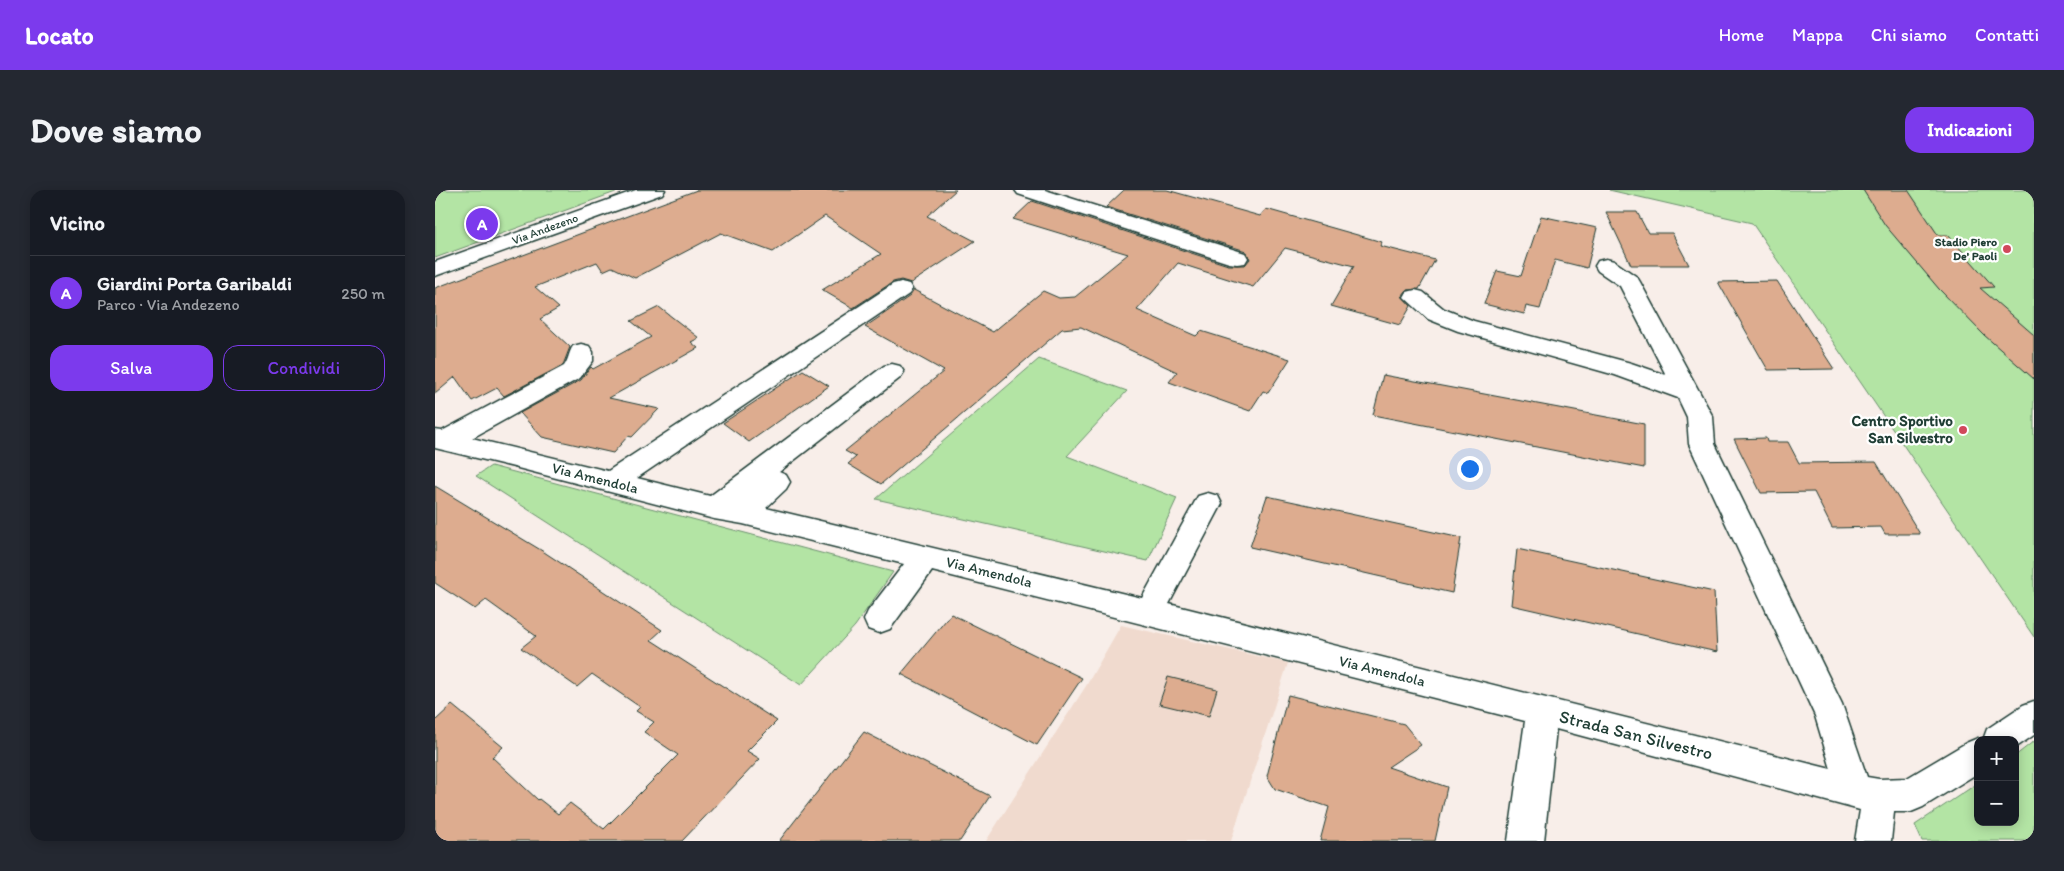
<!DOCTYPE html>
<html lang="it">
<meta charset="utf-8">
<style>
body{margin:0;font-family:Itim,sans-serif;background:#242831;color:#f1f3f6}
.controls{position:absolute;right:15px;bottom:15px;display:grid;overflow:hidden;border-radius:10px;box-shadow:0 2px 12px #0003}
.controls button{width:45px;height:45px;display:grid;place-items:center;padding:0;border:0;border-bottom:1px solid #363941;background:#171b24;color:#f1f3f6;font:25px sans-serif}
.you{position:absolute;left:1034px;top:278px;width:18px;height:18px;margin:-12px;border:4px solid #fff;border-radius:50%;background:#1a73e8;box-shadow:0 0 0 8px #1a73e833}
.badge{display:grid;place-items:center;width:32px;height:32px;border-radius:50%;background:#7c3aed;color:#fff;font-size:16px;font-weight:700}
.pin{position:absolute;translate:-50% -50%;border:2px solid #fff;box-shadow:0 1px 5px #0006}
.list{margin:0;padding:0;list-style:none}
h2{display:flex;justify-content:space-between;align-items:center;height:65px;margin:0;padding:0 20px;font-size:21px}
h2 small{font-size:16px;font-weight:400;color:#9ea1a6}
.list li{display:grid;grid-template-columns:32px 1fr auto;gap:15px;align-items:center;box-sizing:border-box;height:75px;padding:0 20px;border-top:1px solid #363941}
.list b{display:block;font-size:19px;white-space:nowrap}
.list p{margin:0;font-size:16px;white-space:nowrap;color:#9ea1a6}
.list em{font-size:16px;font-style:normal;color:#9ea1a6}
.actions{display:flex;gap:10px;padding:15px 20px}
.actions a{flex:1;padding:11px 0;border:1px solid #7c3aed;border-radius:15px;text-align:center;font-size:18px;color:#7c3aed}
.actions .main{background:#7c3aed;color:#fff}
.map{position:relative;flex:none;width:1599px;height:651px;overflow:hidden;border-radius:15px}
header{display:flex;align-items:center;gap:30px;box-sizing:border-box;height:70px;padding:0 25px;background:#7c3aed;color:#fff}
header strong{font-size:24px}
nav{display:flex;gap:28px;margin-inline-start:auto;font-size:18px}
.intro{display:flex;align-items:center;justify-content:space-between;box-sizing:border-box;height:120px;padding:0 30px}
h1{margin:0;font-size:35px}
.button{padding:12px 22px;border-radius:15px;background:#7c3aed;color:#fff;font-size:18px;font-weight:700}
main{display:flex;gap:30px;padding:0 30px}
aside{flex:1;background:#171b24;border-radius:15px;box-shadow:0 2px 12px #0003}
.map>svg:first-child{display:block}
.built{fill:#f0dace}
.green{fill:#b3e4a4;stroke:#69906c}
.building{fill:#ddac8f;stroke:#1f3d34}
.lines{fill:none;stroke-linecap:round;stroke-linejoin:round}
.minor-casing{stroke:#1f3d34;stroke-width:3}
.major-casing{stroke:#1f3d34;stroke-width:3}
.minor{fill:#fff;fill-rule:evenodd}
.major{fill:#fff;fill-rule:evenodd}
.poi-dot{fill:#d1495b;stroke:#fff;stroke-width:2}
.labels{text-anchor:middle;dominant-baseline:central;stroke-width:4.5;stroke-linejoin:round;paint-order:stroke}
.far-street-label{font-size:12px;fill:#1f3d34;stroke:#fff}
.far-poi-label{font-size:12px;font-weight:bold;fill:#1f3d34;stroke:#fff;text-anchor:end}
.poi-label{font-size:15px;font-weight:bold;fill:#1f3d34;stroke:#fff;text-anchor:end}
.street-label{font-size:15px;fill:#1f3d34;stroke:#fff}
.near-street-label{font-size:18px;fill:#1f3d34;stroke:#fff}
</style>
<header>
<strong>Locato</strong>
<nav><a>Home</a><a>Mappa</a><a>Chi siamo</a><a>Contatti</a></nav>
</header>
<div class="intro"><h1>Dove siamo</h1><a class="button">Indicazioni</a></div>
<main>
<aside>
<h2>Vicino<small></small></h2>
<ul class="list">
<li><span class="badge">A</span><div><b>Giardini Porta Garibaldi</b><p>Parco · Via Andezeno</p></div><em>250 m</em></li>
</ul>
<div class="actions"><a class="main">Salva</a><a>Condividi</a></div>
</aside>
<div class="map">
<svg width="1599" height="651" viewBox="0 0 1599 651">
<rect width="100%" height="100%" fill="#f8eee9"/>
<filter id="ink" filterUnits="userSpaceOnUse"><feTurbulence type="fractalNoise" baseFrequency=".02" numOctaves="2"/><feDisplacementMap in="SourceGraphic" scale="10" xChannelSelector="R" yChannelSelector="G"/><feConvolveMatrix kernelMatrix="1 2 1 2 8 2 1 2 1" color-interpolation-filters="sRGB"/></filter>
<g filter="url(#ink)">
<polygon class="built" points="686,435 853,473 796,651 551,651 651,496"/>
<g class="green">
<polygon points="0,0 186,0 0,68"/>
<polygon points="1174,0 1599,0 1599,447 1317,33"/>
<polygon points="604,169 692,201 632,266 742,308 713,371 441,309"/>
<polygon points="56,276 458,382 420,436 366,495 41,286"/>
<polygon points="1599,551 1599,651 1487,651 1480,635 1543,593 1543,632 1580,632 1580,566"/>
</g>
<g class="building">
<polygon points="262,0 521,0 492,26 540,51 476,93 466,90 458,92 418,118 387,100 446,64 390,26 338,62 286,43 200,88 177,77 168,81 162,72 100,97 124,118 105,129 135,157 128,175 69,206 62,198 37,211 20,187 0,204 0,98"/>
<polygon points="689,0 732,0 825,26 831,19 947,52 945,56 1000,70 984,99 972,100 967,106 976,116 965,135 896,116 919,76 850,58 818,97 743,73 702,120 761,146 766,141 855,169 833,203 828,201 815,221 734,192 742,182 646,137 627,139 446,294 413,274 421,267 410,261 509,181 430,137 475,106 479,100 558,142 608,101 624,108 640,107 693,64 578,29 597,11 793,75 810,75 815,69 811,61 671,17"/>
<polygon points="1428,0 1473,0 1503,45 1513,45 1559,97 1545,98 1599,145 1599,189 1549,145 1504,99 1450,35"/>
<polygon points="1171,22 1202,22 1213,43 1237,43 1254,75 1196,75"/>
<polygon points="1106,26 1162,38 1152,78 1120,70 1105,119 1091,116 1089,124 1049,114 1062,81 1086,86"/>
<polygon points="1342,91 1399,179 1333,180 1283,92"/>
<polygon points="224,117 264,148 256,152 263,158 174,208 224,219 197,247 193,246 178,263 107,247 85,223 146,190 156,177 158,179 216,147 196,131"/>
<polygon points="368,180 394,196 314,252 288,233"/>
<polygon points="948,185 1209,234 1209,278 938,225"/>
<polygon points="1331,248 1332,252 1353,252 1364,273 1441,272 1485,344 1450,344 1446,337 1397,338 1379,302 1326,303 1299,249"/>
<polygon points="0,296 109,362 227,440 216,450 342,531 312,561 325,569 247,651 0,651 0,531 17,515 68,557 57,567 103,610 104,609 123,624 135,613 169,639 243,565 209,542 219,532 201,521 205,517 157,484 142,497 86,458 101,446 51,410 40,419 0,393"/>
<polygon points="832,306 1026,348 1017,403 815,357"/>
<polygon points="1082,359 1279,402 1282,462 1076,415"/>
<polygon points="516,424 647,488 602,555 466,484"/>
<polygon points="733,487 782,499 774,526 724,514"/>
<polygon points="853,505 969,534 986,555 953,577 1012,597 1000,651 885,651 894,617 840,599 832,586"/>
<polygon points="429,542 555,606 525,651 344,651"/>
</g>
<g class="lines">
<g class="minor-casing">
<g id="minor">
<polygon points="580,0 610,0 810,63 813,68 810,73 802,74 794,73 583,4"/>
<path d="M1171,69L1179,71L1202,87L1205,92L1278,227L1280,254L1407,514L1432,587L1444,589L1472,588L1531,553L1543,548L1547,550H1543V583L1488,617L1476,622H1459L1456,651H1420L1425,620L1121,539L1109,651H1073L1090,531L497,381L455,439L444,443L433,439L429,430L433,421L469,374L308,334L279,329L79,277L0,258V240L7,241L129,176C134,169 133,164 138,156L146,154L154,156L158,162V171L145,188L37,248L173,281L458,94L466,92L474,94L477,99L474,104L202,288L275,306L449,176L457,174L465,176L469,182L465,188L344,282L351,285L355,292L351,299L331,318L707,408L763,306L773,303L783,306L787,314L734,414L1396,579L1380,526L1254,254L1252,227L1243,208L1180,185L1023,141L993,129L969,107L972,102L980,100L988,102L1009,119L1039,131L1196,173L1231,185L1185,96L1163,81L1160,76L1163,71Z"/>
<polygon points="1599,511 1599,545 1580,558 1580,550 1548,550 1552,539 1588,515"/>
</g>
</g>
<g class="major-casing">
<polygon id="major" points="201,0 230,0 227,4 0,86 0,72"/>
</g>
<use href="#minor" class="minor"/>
<use href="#major" class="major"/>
</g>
</g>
<g class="poi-dot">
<circle cx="1572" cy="59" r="5"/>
<circle cx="1528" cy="240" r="5"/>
</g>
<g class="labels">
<g class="far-street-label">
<text transform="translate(110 39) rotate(-20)">Via Andezeno</text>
</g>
<g class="far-poi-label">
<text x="1562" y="52">Stadio Piero<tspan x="1562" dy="14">De' Paoli</tspan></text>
</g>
<g class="poi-label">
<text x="1518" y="231">Centro Sportivo<tspan x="1518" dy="17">San Silvestro</tspan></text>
</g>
<g class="street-label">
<text transform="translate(160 288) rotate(14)">Via Amendola</text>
<text transform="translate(554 382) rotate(14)">Via Amendola</text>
<text transform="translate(947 481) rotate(14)">Via Amendola</text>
</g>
<g class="near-street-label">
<text transform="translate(1201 545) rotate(14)">Strada San Silvestro</text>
</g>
</g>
</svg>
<div class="controls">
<button>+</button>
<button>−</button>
</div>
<div class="you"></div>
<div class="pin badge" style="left:47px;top:34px">A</div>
</div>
</main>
